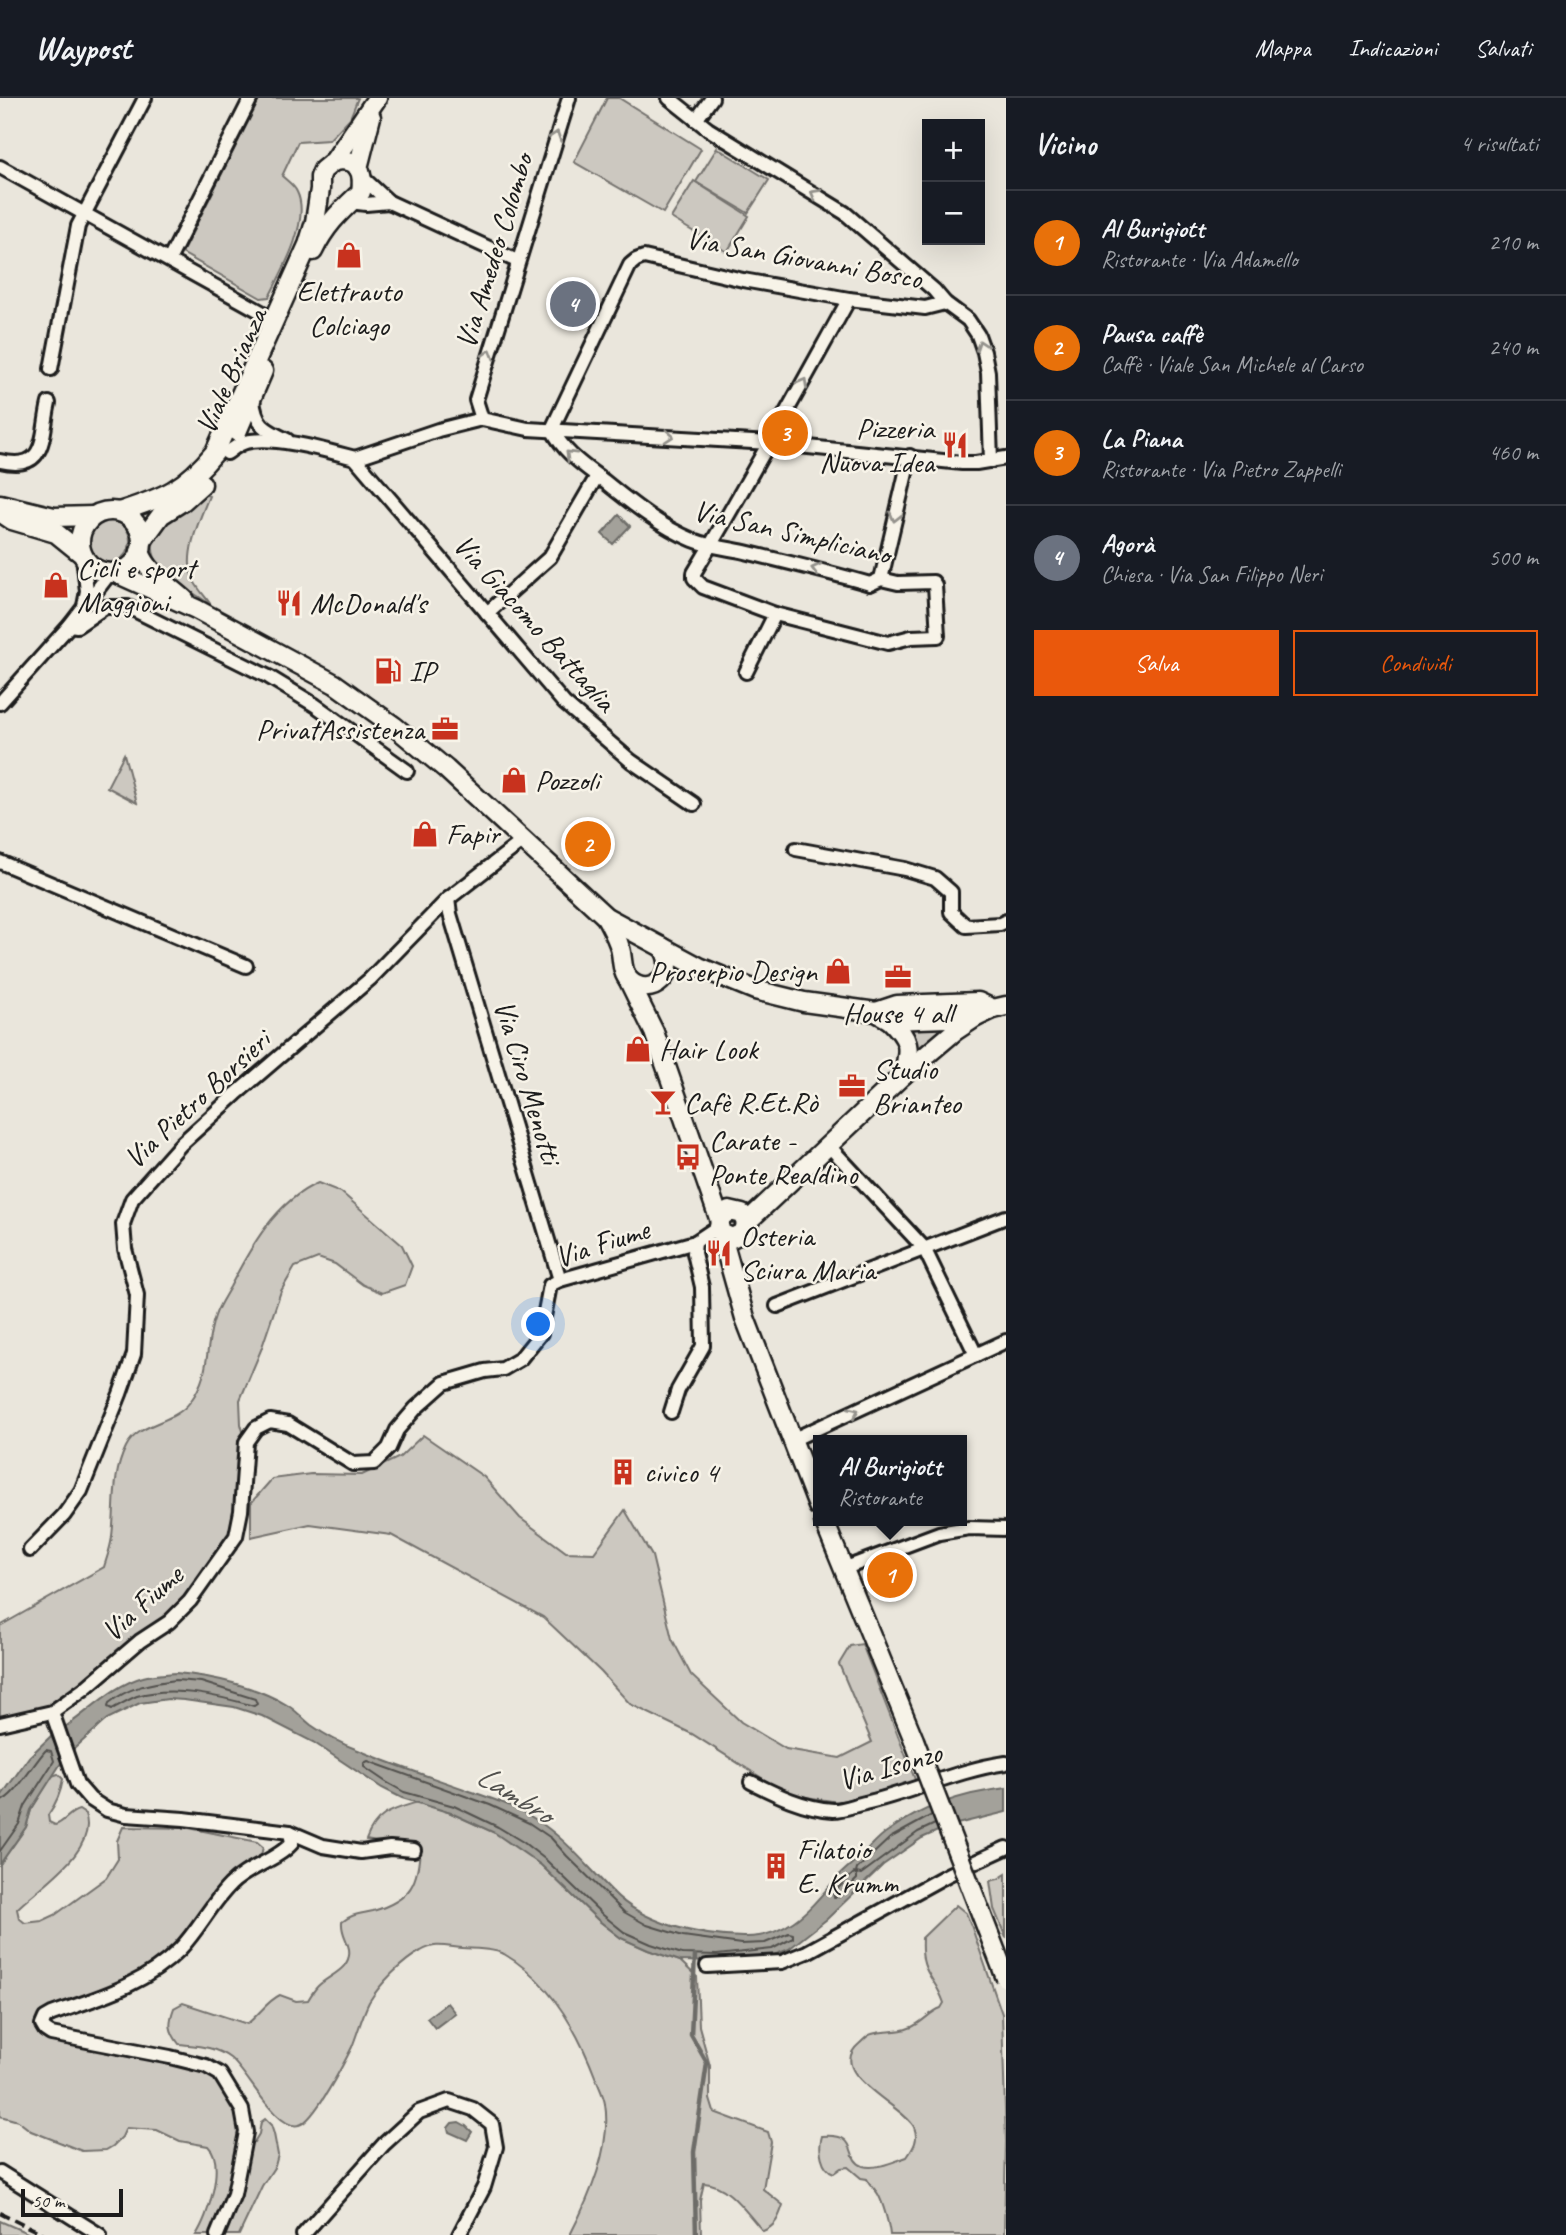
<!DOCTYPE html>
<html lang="it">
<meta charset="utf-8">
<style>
body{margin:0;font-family:Caveat,sans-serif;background:#242831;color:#f1f3f6}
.controls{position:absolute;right:21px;top:21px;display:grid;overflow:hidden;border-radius:0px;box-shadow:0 7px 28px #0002}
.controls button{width:63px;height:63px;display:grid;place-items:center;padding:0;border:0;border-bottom:2px solid #363941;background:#171b24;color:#f1f3f6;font:35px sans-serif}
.scale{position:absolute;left:21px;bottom:18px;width:102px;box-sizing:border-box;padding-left:7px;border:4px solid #1c1c1c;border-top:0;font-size:19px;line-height:24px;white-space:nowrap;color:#1c1c1c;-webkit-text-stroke:5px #f7f3e8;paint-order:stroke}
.you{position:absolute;left:539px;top:1227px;width:24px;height:24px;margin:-18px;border:5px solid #fff;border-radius:50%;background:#1a73e8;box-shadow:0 0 0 10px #1a73e833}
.badge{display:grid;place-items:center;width:46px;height:46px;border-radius:50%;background:#ea580c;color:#fff;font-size:23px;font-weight:700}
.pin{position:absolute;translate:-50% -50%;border:4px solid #fff;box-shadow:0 2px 7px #0006}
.popup{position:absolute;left:813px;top:1337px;width:154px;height:91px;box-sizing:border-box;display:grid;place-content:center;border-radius:0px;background:#171b24;filter:drop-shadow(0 2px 5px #0005);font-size:23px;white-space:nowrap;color:#9ea1a6}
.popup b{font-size:26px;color:#f1f3f6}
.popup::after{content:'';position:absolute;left:50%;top:100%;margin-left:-14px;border:14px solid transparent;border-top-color:#171b24}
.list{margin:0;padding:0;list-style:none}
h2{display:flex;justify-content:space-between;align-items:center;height:91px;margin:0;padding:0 28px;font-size:30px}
h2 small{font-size:23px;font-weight:400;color:#9ea1a6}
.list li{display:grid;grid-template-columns:46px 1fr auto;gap:21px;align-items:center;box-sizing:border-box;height:105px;padding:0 28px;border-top:2px solid #363941}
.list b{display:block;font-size:26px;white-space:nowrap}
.list p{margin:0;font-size:23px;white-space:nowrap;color:#9ea1a6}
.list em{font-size:23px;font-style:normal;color:#9ea1a6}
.actions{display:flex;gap:14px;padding:21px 28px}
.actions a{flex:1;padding:16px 0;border:2px solid #ea580c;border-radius:0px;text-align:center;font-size:24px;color:#ea580c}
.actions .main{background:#ea580c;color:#fff}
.map{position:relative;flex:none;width:1006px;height:2137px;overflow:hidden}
header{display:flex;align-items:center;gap:42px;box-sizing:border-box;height:98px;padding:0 35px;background:#171b24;border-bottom:2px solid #363941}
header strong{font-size:33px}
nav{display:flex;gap:38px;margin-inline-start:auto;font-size:24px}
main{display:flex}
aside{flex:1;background:#171b24}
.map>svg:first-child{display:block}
.green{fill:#ccc8c0;stroke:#74726e;stroke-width:2}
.water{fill:#a3a19a;stroke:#6d6c68;stroke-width:2}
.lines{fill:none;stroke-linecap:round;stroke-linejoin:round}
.shore{stroke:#52514e;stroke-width:2}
.stream{stroke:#6d6c68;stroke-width:4.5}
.minor-casing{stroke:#1c1c1c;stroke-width:18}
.secondary-casing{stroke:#1c1c1c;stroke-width:23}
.minor{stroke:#f7f3e8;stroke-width:12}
.secondary{stroke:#f7f3e8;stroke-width:18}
.rail{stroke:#1c1c1c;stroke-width:4.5;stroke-dasharray:10 5;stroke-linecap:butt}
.secondary-bridge-casing{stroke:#1c1c1c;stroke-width:23;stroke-linecap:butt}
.secondary-bridge{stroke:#f7f3e8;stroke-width:18}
.oneway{stroke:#94928c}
.labels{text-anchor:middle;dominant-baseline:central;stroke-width:5;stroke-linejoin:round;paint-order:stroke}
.street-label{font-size:30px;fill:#1c1c1c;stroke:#f7f3e8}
.poi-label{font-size:30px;fill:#1c1c1c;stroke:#f7f3e8;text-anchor:start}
.water-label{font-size:32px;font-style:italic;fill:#52514e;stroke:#f7f3e8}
</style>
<header>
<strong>Waypost</strong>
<nav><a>Mappa</a><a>Indicazioni</a><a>Salvati</a></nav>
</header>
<main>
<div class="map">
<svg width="1006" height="2137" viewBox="0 0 1006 2137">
<rect width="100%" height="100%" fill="#eae6dc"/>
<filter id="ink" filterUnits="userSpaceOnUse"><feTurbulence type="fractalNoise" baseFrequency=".0143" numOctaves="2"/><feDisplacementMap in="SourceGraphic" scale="14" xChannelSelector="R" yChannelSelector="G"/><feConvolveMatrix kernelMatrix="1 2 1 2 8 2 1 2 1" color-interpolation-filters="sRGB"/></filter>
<g filter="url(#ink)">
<g class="green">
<path d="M260,0H358L350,20L329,42L298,44L282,78C287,83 294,87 297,94C311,122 282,174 269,199L261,200L182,155Z"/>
<polygon points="607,0 619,0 701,51 663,115 574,64"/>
<polygon points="717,50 769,82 748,115 696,84"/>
<polygon points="694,83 749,118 727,154 671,120"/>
<path d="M202,395L209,398C200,421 184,454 192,479C196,489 205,498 211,507C185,488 130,464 163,426C174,414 190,405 202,395Z"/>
<circle cx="109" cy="443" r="21"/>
<polygon points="124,656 137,705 107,689"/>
<polygon points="949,927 913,959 915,945 908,928"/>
<path d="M318,1085L341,1094L402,1147L412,1168L405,1187L382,1195L363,1187L335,1166L318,1160L295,1169L281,1193L261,1252L240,1302L241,1326L246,1344L236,1438L190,1503L52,1614L0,1626V1528L104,1469C107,1459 111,1449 112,1438C116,1407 111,1379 126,1349C138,1324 174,1326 190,1304C212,1275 204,1248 215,1218C218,1208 225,1198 230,1189C250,1150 276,1103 318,1085Z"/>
<polygon points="423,1337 484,1379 520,1420 566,1454 594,1455 625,1412 652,1458 672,1541 691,1577 741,1624 786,1651 840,1660 872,1644 839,1566 850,1548 862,1546 916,1684 838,1704 787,1696 692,1636 630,1606 601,1574 543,1519 391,1437 310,1426 251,1439 251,1405 272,1381 311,1376 362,1377 400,1359"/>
<path d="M58,1676L63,1681C61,1694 56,1706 48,1717L49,1724L55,1727C65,1724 69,1714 79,1712L85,1716C99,1753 38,1789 17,1811L19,1820L25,1825L42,1823L55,1817L106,1780L118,1761L117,1743L123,1729L189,1730L257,1744L263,1749L259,1766L149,1876L52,1916L45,1932L206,1968L227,1984L247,2042L254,2044L259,2036L261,2024L265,2021L271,2027L274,2036L278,2057L275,2068L262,2088L239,2137H196C208,2119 226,2065 208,2048L180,2043L157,2032L126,2030L122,2039L113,2048L106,2052L82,2053L31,2033L18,2023L0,2018V1766L26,1729L31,1712L52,1678Z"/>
<path d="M418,1704L451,1715L495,1735L519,1750L541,1767L598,1822L621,1840L648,1852L680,1863L697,1879L699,1928L710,1968V2001L714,2014L768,2034L771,2044L763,2091L783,2107C779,2119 776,2128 763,2133C747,2116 729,2086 704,2085L700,2102L701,2137H570C589,2100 612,2049 605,2006C604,1998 599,1989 596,1981C578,1933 549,1882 504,1856C493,1850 474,1851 462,1850C446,1849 437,1844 421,1853C402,1863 380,1886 369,1904C362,1918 358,1934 352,1949C345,1963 314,2024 299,2027C276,2033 247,1973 230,1960C214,1948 198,1948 179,1946C169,1933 168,1926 174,1910L183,1905L247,1926C259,1917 267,1903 280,1897L296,1903L308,1902C311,1897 314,1892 318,1888C329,1877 352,1871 349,1851C347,1841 341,1835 342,1824C351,1816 361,1816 373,1813C411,1802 419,1785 420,1747C403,1740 384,1747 366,1742C376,1715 392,1712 418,1704Z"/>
<polygon points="1006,1776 1006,1840 994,1811 990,1783 998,1781"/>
<path d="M956,1807L966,1815L971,1827L1002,1916L1006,2043L1004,2137H890C889,2126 883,2105 878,2096C874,2089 870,2088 867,2081L861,2080L848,2069L841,2070L834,2075C821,2071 818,2050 822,2038C862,2035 843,2060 863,2068C876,2072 895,2063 907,2059C914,2049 919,2041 914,2029C904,2008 824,1975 859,1946C863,1943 867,1937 872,1936C883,1932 898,1935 909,1930C922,1926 929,1914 941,1910L944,1905C934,1876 920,1878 922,1840Z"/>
<polygon points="0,2123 32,2137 0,2137"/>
</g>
<g class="water">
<polygon points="619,417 630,428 613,446 602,436"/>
<path d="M176,1575C212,1578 255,1588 287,1607C296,1612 303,1621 311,1627C325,1637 342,1646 358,1652C393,1667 431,1679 467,1692C490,1700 515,1708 535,1721C565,1740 587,1768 612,1793C643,1826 699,1838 743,1839C786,1840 808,1813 834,1783C841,1774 852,1766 861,1758C870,1750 878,1739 888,1733C922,1709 964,1695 1006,1690V1714L949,1728L922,1740L883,1767L827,1821L789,1851L774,1857L745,1862L717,1864L680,1863L648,1852L621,1840L598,1822L541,1767L495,1735L451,1715L402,1700L382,1690L313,1644L262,1618L234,1609L184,1602L168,1601L140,1605L107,1621L66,1658L56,1635C85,1618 110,1588 143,1579C153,1576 165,1576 176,1575Z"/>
<polygon points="51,1638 63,1662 31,1712 26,1729 0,1766 0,1703 2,1697 29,1659"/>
<polygon points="447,1905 455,1915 435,1930 427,1920"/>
<polygon points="459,2024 466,2028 472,2034 467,2042 449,2034 448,2030 452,2025"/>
</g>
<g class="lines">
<g class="shore">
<path d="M176,1582L201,1584L255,1601L257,1606L254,1608C219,1598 173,1587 137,1598C129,1601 120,1607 112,1611L108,1609L109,1605C129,1589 151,1585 176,1582Z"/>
<polygon points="368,1663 490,1707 529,1725 551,1740 567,1758 624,1814 647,1827 683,1838 741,1846 765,1845 789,1835 793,1836 793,1840 772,1851 717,1857 682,1856 651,1846 624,1834 603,1817 546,1762 523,1744 498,1729 454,1708 404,1694 386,1684 364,1669 364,1665"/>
<path d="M0,1703C13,1702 35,1663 46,1652L51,1653L54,1663L25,1708L19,1726L0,1753"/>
<polyline points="932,1717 890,1740 857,1771 856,1775 861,1776 918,1734 935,1726"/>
<polygon points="854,1775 857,1777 857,1781 839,1799 834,1799 833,1795"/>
</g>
<polyline class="stream" points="695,1858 691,1937 707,1965 694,2054 696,2137"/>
<g class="minor-casing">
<g id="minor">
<polyline points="669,0 708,31 845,115 934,192 945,205 968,222 978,237 984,254 988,274 991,363"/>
<polyline points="696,22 712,0"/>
<polyline points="0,69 274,221"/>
<polyline points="363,80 389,104 517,163"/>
<polyline points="350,104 366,106 389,104"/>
<polyline points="169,162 251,0"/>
<polyline points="51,271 78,128 145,0"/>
<path d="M253,301C255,327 265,332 287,342"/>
<polyline points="482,321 476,302 569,0"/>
<path d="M552,331C564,355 583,367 604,383C631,405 661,429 693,442C710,449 728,450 745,454C787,464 829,474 870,486L881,481L898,485L933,484L935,487L938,538L911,539L888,545L775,516L703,489L694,480V475C748,385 798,293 849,201"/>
<polyline points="552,331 630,167 636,162 644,159 743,182 849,201 925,210 945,205"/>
<path d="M227,355C233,351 238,346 246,344C273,337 328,353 355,360"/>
<polyline points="355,360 438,332 482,321 528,331 770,345 962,365 976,365 1006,360"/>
<polyline points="355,360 564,605 631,663 694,706"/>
<path d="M0,363C48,374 41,338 49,305"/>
<polyline points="83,459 87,493 84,508"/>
<polyline points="881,481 910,358"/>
<polyline points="487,515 550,459 597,378"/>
<polyline points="70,527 77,528 105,509 128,509 269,579 315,607 407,673"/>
<polyline points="746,574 775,516"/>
<polyline points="0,605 70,527 110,475"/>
<polyline points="796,751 905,771 935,780 951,794 951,814 966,828 1000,826 1006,823"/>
<polyline points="0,764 246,868"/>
<polyline points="448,801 450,816 560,1182"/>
<polyline points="829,1048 924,1150 976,1257"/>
<polyline points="777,1208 1006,1119"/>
<polyline points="671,1314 678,1292 703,1248 702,1189 694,1155 695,1144"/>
<polyline points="792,1342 1006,1243"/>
<polyline points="30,1452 64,1417 81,1393 120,1296 134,1256 137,1197 125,1151 123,1126 132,1101 181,1046 236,996 370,881 448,801 524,742"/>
<polyline points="843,1471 939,1435 969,1430 1006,1431"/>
<polyline points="52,1614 77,1686 90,1701 107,1712 126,1717 184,1721 290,1734 323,1748 361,1754 390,1750 414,1752"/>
<polyline points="0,1626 52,1614 84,1591 140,1543 169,1524 190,1503 236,1438 241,1413 246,1344 256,1330 270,1323 288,1326 353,1366 374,1365 389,1350 397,1332 416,1310 444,1285 485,1273 503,1271 520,1261 541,1235 550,1187 560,1182 695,1144 719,1128"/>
<path d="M751,1684C777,1697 803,1710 833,1712C843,1712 855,1707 865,1705C913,1694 957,1672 1006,1665"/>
<polyline points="707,1868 782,1864 807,1854 949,1776 1006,1750"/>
<polyline points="0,2074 100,2137"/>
<path d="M217,2137L234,2096L246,2034L242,2012L220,1976L206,1968L170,1959L51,1936L45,1932L42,1927L45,1920L52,1916C98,1900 145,1887 180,1851C199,1831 211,1806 230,1787C247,1769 276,1763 292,1745L290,1734"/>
<polyline points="303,2137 384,2046 419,2014 449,2003 473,2011 492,2026 496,2049 484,2089 459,2137"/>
</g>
</g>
<g class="secondary-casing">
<g id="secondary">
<polyline points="358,70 371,19"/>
<path d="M313,153C326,126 341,113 361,94C364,74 359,59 334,63"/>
<polyline points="237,334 263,273"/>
<polyline points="0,406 54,419 93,418"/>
<circle cx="111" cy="444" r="31"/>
<path d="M119,414C165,399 184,392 215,354L308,147L315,124L320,91V79L323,72L334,63L377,0"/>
<polyline points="3,416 12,422 56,435 82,456"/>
<polyline points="142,443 161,417 183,403 202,386"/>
<path d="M140,453C146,474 170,488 185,502"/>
<polyline points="116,475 196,511 335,586 394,628 446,671 606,819 699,869 755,892 804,904 876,914 890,922 976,919 993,911 1006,908"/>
<path d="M606,819C611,829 617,839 620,850C623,860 621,874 629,882C651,903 681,874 662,849"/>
<polyline points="626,877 654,934 720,1123"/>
<polyline points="876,914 897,907 978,904 993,911"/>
<path d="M890,922C910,942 911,949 903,977"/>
<polyline points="746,1125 903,977 955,933 976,919"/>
<polyline points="723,1136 732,1140 744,1134 746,1125 742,1116 729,1113 721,1119 719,1128 745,1220 818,1408"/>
<polyline points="824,1423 914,1642"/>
</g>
</g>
<use href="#minor" class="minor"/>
<use href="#secondary" class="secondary"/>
<polyline class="rail" points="0,2115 45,2137"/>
<g class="secondary-bridge-casing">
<polyline id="secondary-bridge" points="914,1642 1006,1880"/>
</g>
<use href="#secondary-bridge" class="secondary-bridge"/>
</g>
<defs><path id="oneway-chevron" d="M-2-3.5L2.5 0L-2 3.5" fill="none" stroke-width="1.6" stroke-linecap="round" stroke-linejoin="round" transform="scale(1.75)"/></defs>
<g class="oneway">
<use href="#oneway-chevron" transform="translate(556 38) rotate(-72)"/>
<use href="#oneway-chevron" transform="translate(815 96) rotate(-150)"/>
<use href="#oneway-chevron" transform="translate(981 247) rotate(-109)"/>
<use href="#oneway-chevron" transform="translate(489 256) rotate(-73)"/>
<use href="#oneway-chevron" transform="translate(803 285) rotate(-61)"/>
<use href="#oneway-chevron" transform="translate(669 338) rotate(4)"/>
<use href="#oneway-chevron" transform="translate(570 357) rotate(-136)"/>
<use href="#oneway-chevron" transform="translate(895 419) rotate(104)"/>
<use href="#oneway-chevron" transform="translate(816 471) rotate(-166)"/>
<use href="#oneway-chevron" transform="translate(854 1314) rotate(-25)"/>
</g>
</g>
<defs>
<g id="shop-bare" transform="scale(2.1)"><path d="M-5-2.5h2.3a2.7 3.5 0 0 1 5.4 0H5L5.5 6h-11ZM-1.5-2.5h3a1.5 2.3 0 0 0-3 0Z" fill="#c8321e" stroke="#f7f3e8" stroke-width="2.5" paint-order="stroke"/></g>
<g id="restaurant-bare" transform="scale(2.1)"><path d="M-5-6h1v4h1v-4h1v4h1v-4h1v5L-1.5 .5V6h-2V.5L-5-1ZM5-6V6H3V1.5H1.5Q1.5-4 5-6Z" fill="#c8321e" stroke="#f7f3e8" stroke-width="2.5" paint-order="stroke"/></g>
<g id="fuel-bare" transform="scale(2.1)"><path d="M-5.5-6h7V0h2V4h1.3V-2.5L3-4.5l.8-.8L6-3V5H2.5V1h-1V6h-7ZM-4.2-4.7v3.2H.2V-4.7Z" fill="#c8321e" stroke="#f7f3e8" stroke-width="2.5" paint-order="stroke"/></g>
<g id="office-bare" transform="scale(2.1)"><path d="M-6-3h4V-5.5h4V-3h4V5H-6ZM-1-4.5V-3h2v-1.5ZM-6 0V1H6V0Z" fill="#c8321e" stroke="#f7f3e8" stroke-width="2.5" paint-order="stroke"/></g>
<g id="bar-bare" transform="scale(2.1)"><path d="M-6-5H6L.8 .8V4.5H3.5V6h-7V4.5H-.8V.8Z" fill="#c8321e" stroke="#f7f3e8" stroke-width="2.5" paint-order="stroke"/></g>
<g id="bus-bare" transform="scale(2.1)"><path d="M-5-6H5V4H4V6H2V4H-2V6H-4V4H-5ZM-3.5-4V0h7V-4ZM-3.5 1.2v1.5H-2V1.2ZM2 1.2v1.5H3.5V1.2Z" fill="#c8321e" stroke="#f7f3e8" stroke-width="2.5" paint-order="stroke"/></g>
<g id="building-bare" transform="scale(2.1)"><path d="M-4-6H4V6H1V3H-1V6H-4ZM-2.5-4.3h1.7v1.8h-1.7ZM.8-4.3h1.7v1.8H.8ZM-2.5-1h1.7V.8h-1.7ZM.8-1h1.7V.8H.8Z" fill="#c8321e" stroke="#f7f3e8" stroke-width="2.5" paint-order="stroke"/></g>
</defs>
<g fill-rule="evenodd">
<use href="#shop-bare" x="349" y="157"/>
<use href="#restaurant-bare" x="955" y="347"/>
<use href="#shop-bare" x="56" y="487"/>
<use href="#restaurant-bare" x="289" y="505"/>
<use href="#fuel-bare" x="388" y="573"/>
<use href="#office-bare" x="445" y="631"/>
<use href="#shop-bare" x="514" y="682"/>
<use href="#shop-bare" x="425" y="736"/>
<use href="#shop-bare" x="838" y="873"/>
<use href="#office-bare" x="898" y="879"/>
<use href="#shop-bare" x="638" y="951"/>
<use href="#office-bare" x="852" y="988"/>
<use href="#bar-bare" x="663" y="1004"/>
<use href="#bus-bare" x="688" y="1059"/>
<use href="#restaurant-bare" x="719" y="1155"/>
<use href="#building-bare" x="623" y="1374"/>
<use href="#building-bare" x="776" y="1768"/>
</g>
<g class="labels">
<g class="street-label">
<text transform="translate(494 153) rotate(-73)">Via Amedeo Colombo</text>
<text transform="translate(804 160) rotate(10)">Via San Giovanni Bosco</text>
<text transform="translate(231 273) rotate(-66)">Viale Brianza</text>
<text transform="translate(792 434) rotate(13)">Via San Simpliciano</text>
<text transform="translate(535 525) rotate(48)">Via Giacomo Battaglia</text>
<text transform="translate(528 984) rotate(73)">Via Ciro Menotti</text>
<text transform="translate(197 1001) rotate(-43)">Via Pietro Borsieri</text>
<text transform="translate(602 1145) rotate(-18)">Via Fiume</text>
<text transform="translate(142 1505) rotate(-42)">Via Fiume</text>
<text transform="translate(890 1668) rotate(-16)">Via Isonzo</text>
</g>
<g class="poi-label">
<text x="349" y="193" text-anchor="middle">Elettrauto<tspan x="349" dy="34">Colciago</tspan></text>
<text x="934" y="330" text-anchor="end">Pizzeria<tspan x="934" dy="34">Nuova Idea</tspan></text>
<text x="77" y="470">Cicli e sport<tspan x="77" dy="34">Maggioni</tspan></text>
<text x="310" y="505">McDonald's</text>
<text x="409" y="573">IP</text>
<text x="424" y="631" text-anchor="end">PrivatAssistenza</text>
<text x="535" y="682">Pozzoli</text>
<text x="446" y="736">Fapir</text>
<text x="817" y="873" text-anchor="end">Proserpio Design</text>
<text x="898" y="915" text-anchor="middle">House 4 all</text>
<text x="659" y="951">Hair Look</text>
<text x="873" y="971">Studio<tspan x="873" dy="34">Brianteo</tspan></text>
<text x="684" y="1004">Cafè R.Et.Rò</text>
<text x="709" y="1042">Carate -<tspan x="709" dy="34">Ponte Realdino</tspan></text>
<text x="740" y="1138">Osteria<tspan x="740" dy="34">Sciura Maria</tspan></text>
<text x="644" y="1374">civico 4</text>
<text x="797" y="1751">Filatoio<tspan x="797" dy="34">E. Krumm</tspan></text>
</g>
<g class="water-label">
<text transform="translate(515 1696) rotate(32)">Lambro</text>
</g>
</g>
</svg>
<div class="controls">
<button>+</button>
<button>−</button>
</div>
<div class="scale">50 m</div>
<div class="you"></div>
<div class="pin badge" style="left:890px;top:1477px;background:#e8710a">1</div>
<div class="popup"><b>Al Burigiott</b>Ristorante</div>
<div class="pin badge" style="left:588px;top:746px;background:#e8710a">2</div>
<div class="pin badge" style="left:785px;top:335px;background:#e8710a">3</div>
<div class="pin badge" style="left:573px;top:206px;background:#6b7280">4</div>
</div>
<aside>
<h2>Vicino<small>4 risultati</small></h2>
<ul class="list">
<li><span class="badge" style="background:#e8710a">1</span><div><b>Al Burigiott</b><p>Ristorante · Via Adamello</p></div><em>210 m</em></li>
<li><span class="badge" style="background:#e8710a">2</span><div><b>Pausa caffè</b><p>Caffè · Viale San Michele al Carso</p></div><em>240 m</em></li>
<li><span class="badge" style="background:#e8710a">3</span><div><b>La Piana</b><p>Ristorante · Via Pietro Zappelli</p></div><em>460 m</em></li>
<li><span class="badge" style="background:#6b7280">4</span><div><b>Agorà</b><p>Chiesa · Via San Filippo Neri</p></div><em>500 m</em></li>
</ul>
<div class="actions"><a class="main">Salva</a><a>Condividi</a></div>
</aside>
</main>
